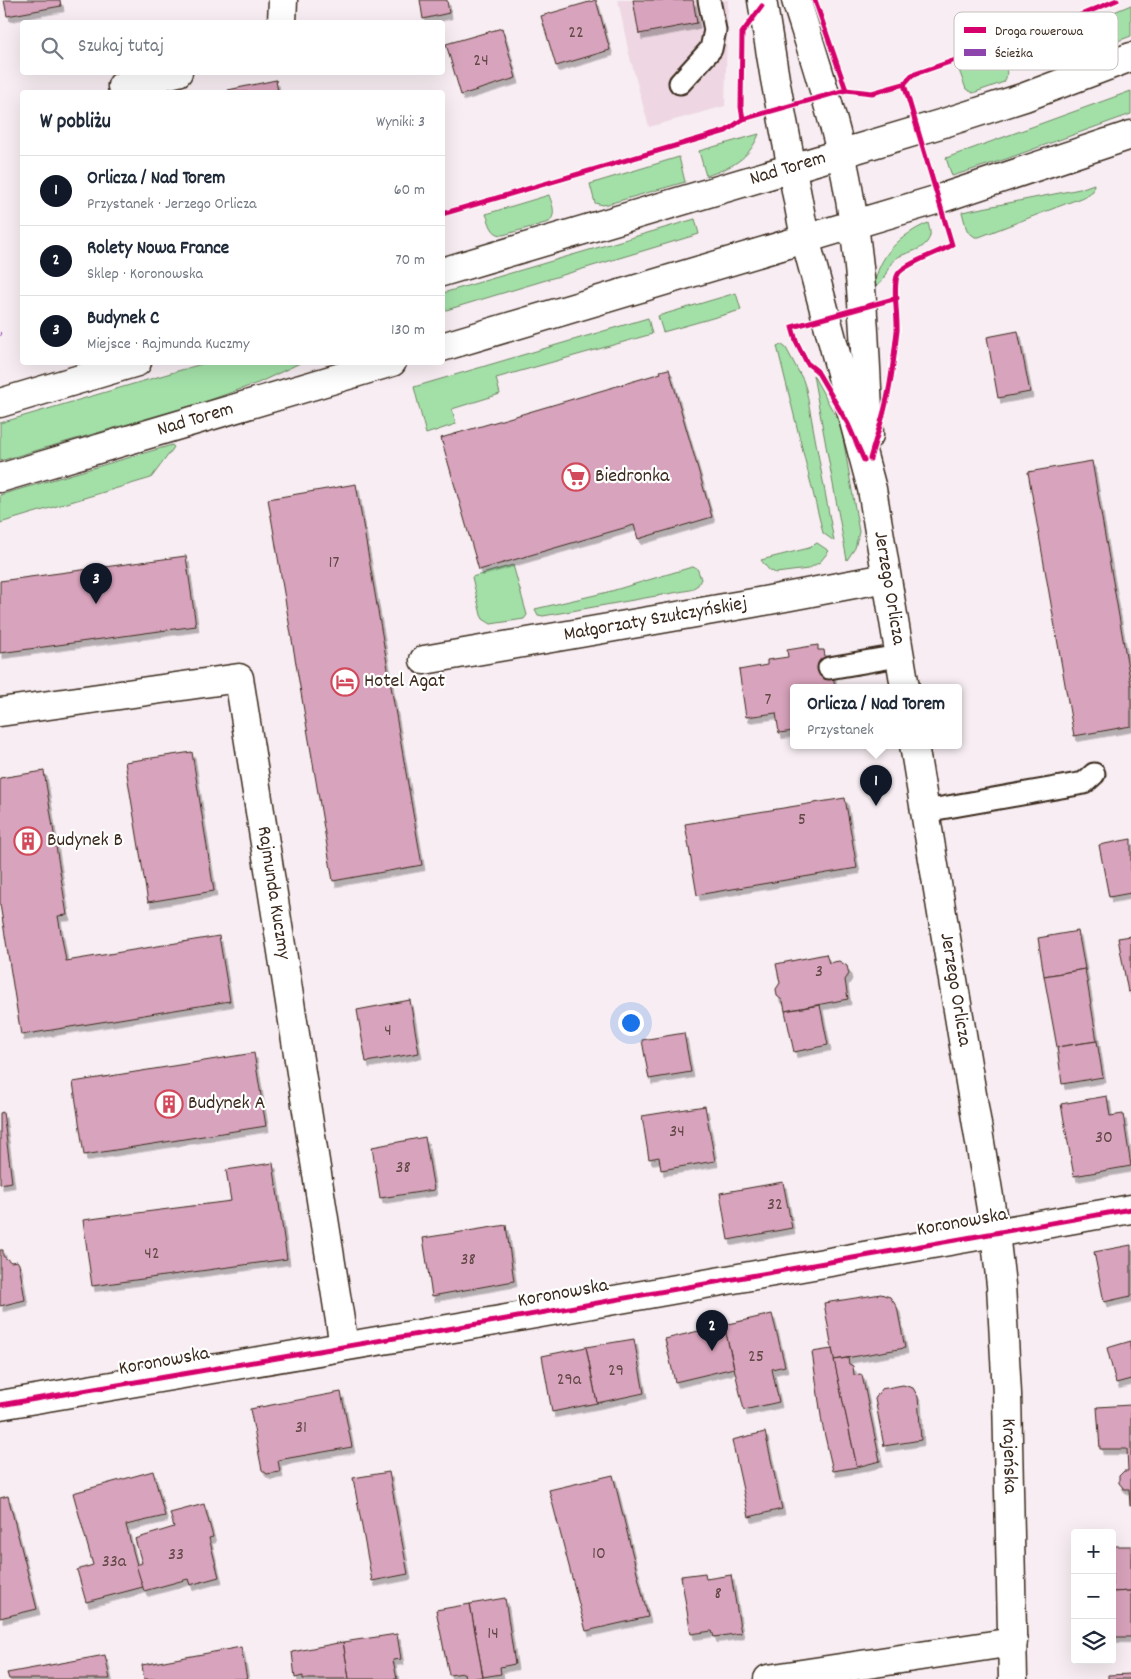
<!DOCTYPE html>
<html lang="pl">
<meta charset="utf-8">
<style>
body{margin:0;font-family:Dekko,sans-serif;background:#f6f6f7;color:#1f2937}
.controls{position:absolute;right:15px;bottom:15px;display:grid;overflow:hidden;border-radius:5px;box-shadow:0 5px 20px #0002}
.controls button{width:45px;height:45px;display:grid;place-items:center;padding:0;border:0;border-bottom:1px solid #e0e1e3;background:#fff;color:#1f2937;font:25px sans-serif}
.you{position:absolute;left:630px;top:1022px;width:18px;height:18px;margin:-12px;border:4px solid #fff;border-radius:50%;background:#1a73e8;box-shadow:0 0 0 8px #1a73e833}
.badge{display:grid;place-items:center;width:32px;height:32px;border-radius:50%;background:#111827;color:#fff;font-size:16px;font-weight:700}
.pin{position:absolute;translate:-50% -41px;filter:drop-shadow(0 1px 2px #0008)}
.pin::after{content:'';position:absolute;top:26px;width:18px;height:15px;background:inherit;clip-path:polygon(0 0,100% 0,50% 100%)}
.popup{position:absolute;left:790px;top:684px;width:172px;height:65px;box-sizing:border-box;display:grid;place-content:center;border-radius:5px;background:#fff;filter:drop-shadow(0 1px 4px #0005);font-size:16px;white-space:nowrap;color:#747a83}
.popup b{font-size:19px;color:#1f2937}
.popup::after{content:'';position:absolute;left:50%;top:100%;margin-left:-10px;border:10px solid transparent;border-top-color:#fff}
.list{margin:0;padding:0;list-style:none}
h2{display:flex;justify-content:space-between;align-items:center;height:65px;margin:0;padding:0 20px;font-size:21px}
h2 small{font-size:16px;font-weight:400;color:#747a83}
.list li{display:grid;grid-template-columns:32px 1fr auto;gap:15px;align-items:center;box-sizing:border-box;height:70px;padding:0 20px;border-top:1px solid #e0e1e3}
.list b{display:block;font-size:19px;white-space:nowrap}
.list p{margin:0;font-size:16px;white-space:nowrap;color:#747a83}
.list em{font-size:16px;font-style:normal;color:#747a83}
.icon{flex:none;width:28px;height:28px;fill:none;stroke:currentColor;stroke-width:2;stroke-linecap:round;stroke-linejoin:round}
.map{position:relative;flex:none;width:1131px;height:1679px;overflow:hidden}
.search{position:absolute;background:#fff;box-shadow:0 5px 20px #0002;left:20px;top:20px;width:425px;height:55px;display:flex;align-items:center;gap:12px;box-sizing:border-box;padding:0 18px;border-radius:5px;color:#747a83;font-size:19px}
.panel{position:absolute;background:#fff;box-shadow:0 5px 20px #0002;left:20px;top:90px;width:425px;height:275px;border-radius:5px}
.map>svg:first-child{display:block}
.built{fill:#eed7e2}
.green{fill:#a3e0a8;stroke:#6f8563}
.building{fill:#d8a3bc;stroke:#3b2a1e;filter:url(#shadow)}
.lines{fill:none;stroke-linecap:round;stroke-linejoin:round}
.service-casing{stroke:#3b2a1e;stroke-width:25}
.minor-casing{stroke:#3b2a1e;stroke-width:31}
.secondary-casing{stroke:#3b2a1e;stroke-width:31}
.service{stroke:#fff;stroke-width:21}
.minor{stroke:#fff;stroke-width:28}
.secondary{stroke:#fff;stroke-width:28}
.quiet{stroke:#8e44ad;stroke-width:4;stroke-dasharray:8 4;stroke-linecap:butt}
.cycleway-casing{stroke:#fff;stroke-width:8}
.cycleway{stroke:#d6006c;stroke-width:5}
.labels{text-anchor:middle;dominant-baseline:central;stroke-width:4.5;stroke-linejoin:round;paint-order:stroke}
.number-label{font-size:18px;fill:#624846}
.street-label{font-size:20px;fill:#3b2a1e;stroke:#fff}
.poi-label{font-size:20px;fill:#3b2a1e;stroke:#fff;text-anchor:start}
.key{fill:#fff;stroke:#c4bfbc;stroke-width:1}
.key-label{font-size:14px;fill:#3b2a1e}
</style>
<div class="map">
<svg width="1131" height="1679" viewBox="0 0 1131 1679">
<defs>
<filter id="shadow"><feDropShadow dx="3" dy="5.5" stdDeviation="0" flood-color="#0004"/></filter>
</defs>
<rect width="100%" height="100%" fill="#f7edf2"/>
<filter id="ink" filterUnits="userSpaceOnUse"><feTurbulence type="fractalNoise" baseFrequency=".02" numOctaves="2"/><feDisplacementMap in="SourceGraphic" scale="10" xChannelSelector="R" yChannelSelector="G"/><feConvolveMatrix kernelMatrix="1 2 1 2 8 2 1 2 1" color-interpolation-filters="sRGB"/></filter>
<g filter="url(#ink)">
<polygon class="built" points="618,0 728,0 725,106 649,127 629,54"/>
<g class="green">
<polygon points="1131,5 1131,36 1073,58 1069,58 1063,53 1057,36"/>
<path d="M1001,56C1005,64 1010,73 1004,82L973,93L966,89L959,70Z"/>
<polygon points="1131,91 1131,114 1006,159 952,176 946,158"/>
<path d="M759,134C749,159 731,168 706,176L699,151Z"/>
<polygon points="679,157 685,182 608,204 603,205 595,203 590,184"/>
<polygon points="1094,184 1093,191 1086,196 979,237 975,237 967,231 962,212 1080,189"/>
<path d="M549,195C552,204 557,214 549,222L503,235C491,235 490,223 486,214Z"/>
<polygon points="695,219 699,234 443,311 443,293"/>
<path d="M928,223C930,231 932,235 927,242C920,252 904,252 895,259C886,267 886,282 874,287C878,256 900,235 928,223Z"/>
<polygon points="736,293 741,310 663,332 658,316"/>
<polygon points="648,318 652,334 496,378 500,394 452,409 456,424 426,434 414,387"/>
<polygon points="782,345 786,348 803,380 806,389 834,541 823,533 777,346"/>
<polygon points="205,363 300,363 258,383 207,401 0,461 0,423"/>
<polygon points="813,375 841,426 859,532 855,548 847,560"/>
<polygon points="172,445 174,447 172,450 151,478 0,523 0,495"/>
<polygon points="817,543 829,551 820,562 808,569 776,573 769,570 761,560 809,548"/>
<polygon points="513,565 527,615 524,619 491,624 483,619 481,615 472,577"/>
<polygon points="692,567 697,568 701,579 698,585 690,590 543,616 538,615 535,609 608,592"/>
</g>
<g class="building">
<polygon points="4,0 60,0 61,6 7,16"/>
<polygon points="420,0 447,0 449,13 423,19"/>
<polygon points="596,0 610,50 556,66 541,16"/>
<polygon points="633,0 693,0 697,23 639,34"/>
<polygon points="502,28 516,78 461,95 446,44"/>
<polygon points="276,80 278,92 228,92 228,90"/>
<polygon points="1018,331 1030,392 998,398 987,337"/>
<polygon points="669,369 712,517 638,539 634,525 479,570 441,438 661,373 660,371"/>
<polygon points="1092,461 1131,685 1131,726 1074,736 1028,472"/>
<polygon points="356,484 422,865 333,881 268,499"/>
<polygon points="186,556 196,626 0,653 0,581"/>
<polygon points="818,645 818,650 824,650 827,670 832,669 835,687 794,687 794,731 779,733 776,713 746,717 739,670 767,665 767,660 788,657 787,650"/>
<polygon points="192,752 214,891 148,902 125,762"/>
<polygon points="44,771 67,915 58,916 66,961 219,936 230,1001 21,1035 0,904 0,778"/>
<polygon points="845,798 857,868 697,895 685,824"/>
<polygon points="1131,839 1131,893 1109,897 1099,845"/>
<polygon points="1078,931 1085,969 1044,976 1038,938"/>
<polygon points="1131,936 1131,991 1128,992 1118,938"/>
<polygon points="826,954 829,963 839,961 847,966 849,974 845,980 848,999 785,1011 783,1001 777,996 776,989 780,983 776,964"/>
<polygon points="1085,969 1097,1041 1057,1047 1044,976"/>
<polygon points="410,1000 419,1053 366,1062 357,1010"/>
<polygon points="820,1005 828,1045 794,1052 785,1011"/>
<polygon points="684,1033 691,1072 649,1079 642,1040"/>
<polygon points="1097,1041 1103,1077 1062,1084 1057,1047"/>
<polygon points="254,1053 266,1126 84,1155 73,1082"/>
<polygon points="1107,1096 1110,1116 1123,1114 1131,1166 1074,1176 1061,1104"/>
<polygon points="705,1106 715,1161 661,1170 659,1157 649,1159 642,1116"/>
<polygon points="3,1112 12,1182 0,1184 0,1113"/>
<polygon points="425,1137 434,1190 380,1198 372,1147"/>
<polygon points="273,1163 287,1259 92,1286 83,1220 231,1201 226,1170"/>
<polygon points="783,1182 792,1228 728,1240 720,1193"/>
<polygon points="506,1225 514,1281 432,1296 423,1238"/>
<polygon points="1131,1245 1131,1296 1104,1302 1094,1252"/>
<polygon points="0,1250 3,1250 3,1256 11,1262 17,1261 19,1264 25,1300 0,1306"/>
<polygon points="881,1294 890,1297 897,1307 905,1348 834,1360 824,1303"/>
<polygon points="772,1314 785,1366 772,1369 779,1402 744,1410 724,1325"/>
<polygon points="724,1325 734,1368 675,1382 665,1339"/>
<polygon points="634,1339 644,1393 597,1403 586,1347"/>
<polygon points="1131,1341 1131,1379 1116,1383 1107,1348"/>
<polygon points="586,1347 597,1403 552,1412 542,1356"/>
<polygon points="832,1349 857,1467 833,1471 822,1423 812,1352"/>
<polygon points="848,1358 849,1364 853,1366 854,1375 860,1374 862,1375 880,1461 857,1467 834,1360"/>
<polygon points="903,1385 913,1388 918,1397 921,1440 884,1446 875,1399 881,1389"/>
<polygon points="341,1392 352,1447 278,1460 280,1472 267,1474 262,1470 250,1409"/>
<polygon points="1131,1405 1131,1506 1130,1506 1129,1489 1124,1489 1119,1483 1119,1476 1124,1471 1128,1471 1127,1449 1100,1449 1097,1407"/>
<polygon points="765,1432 782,1509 749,1517 732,1440"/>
<polygon points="153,1471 165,1516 126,1525 143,1587 86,1602 77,1570 93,1565 73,1493"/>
<polygon points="389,1472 408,1574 372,1581 353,1478"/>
<polygon points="613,1475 648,1617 586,1631 549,1490"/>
<polygon points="8,1496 37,1609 0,1618 0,1498"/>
<polygon points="204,1504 213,1537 209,1538 219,1577 190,1585 188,1579 144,1591 136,1565 142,1563 135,1539 174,1527 170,1513"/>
<polygon points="1112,1546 1131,1546 1131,1591 1112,1592"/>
<polygon points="705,1573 706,1579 731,1575 741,1633 714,1637 712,1631 691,1634 681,1576"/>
<polygon points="1131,1591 1131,1637 1114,1637 1112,1592"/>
<polygon points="505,1598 515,1664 500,1667 501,1674 483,1677 470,1604"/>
<polygon points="470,1604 483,1677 465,1679 464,1673 449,1675 436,1610"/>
<polygon points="397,1634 401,1659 393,1660 397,1679 349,1679 343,1642"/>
<polygon points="343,1642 349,1679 303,1679 303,1676 295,1678 292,1652"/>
<polygon points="241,1647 247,1679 144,1679 142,1665"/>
<polygon points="105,1655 110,1679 9,1679 7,1673"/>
<polygon points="1131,1674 1131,1679 1108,1679 1108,1675"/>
</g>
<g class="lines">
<g class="service-casing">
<g id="service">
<polyline points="680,83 711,49 715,30 709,0"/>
<polyline points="829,668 899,656"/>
<polyline points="925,811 1084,783 1094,774"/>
</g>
</g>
<g class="minor-casing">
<g id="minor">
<path id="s1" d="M762,0L775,79L805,238L872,489L905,687"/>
<path d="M796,0C812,51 829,101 841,153C862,245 865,341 869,435"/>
<polyline points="282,22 283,0"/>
<polyline points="122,86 178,72"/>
<path id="s2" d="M424,660L753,603L886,578"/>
<path id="s3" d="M0,712L239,678L344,1346"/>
<path id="s4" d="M914,745L995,1233L1001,1285L1007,1394L1013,1679"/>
<polyline points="0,1405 495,1321 1131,1209"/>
<polyline points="768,1679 1013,1642"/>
</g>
</g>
<g class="secondary-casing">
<g id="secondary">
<path id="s5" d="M442,272L947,122L1025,97L1131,57"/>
<polyline points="442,347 939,199 1131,135"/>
<polyline points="0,403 137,362"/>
<path id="s6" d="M0,478L392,362"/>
</g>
</g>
<use href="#service" class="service"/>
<use href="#minor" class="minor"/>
<use href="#secondary" class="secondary"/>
<polyline class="quiet" points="0,334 1,334"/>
<g class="cycleway-casing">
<g id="cycleway">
<polyline points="815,0 846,90"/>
<polyline points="743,119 741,107 742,33 762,6"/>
<polyline points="442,214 726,131 743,119 846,90 872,93 904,84 912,75 1054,26 1117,0"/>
<path d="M870,459C875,440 882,422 886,403C892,380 894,355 897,331C898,317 892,284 898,274C904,264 940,252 952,245L904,84"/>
<polyline points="864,460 848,424 817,371 807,363 796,341 792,327 897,298"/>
<polyline points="0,1405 495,1321 1131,1209"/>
</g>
</g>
<use href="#cycleway" class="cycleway"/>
</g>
</g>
<defs>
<g id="supermarket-ring" transform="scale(1.4375)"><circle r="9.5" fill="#fff" stroke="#d1495b" stroke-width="1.5"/><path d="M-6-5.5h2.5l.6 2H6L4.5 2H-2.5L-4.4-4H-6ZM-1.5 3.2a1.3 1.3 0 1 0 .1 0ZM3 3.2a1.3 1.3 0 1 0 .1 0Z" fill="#d1495b"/></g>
<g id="hotel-ring" transform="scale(1.4375)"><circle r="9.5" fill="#fff" stroke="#d1495b" stroke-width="1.5"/><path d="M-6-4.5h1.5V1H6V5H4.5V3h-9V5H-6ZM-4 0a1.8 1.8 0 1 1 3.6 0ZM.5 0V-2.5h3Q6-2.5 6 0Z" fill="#d1495b"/></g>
<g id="building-ring" transform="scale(1.4375)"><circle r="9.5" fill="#fff" stroke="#d1495b" stroke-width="1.5"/><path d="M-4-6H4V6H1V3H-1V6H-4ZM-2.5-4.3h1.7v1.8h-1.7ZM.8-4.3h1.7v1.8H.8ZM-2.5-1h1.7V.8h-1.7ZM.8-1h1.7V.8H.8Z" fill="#d1495b"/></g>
</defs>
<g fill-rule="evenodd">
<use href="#supermarket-ring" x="576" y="477"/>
<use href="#hotel-ring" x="345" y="682"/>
<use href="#building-ring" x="28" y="841"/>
<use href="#building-ring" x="169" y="1104"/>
</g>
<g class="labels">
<g class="number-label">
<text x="576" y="33">22</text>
<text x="481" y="61">24</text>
<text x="334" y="563">17</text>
<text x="768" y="700">7</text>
<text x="802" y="820">5</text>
<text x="819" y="972">3</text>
<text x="388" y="1031">4</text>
<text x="677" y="1132">34</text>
<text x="1104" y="1138">30</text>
<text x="403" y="1168">38</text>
<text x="775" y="1205">32</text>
<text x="152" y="1254">42</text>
<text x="468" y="1260">38</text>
<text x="756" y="1357">25</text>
<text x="616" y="1371">29</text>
<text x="569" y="1380">29a</text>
<text x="301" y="1428">31</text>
<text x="599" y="1554">10</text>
<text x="176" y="1555">33</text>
<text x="114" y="1562">33a</text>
<text x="718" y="1594">8</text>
<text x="493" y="1634">14</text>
</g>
<g class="street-label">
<text stroke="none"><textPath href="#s5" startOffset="361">Nad Torem</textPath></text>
<text stroke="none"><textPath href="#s6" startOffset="204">Nad Torem</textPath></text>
<text stroke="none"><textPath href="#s1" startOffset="602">Jerzego Orlicza</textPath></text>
<text stroke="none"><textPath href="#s2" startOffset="235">Małgorzaty Szułczyńskiej</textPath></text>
<text stroke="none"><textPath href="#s3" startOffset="459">Rajmunda Kuczmy</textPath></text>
<text stroke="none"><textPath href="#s4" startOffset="248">Jerzego Orlicza</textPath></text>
<text transform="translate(962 1223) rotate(-10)">Koronowska</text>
<text transform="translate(563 1294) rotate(-10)">Koronowska</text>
<text transform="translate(164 1362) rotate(-10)">Koronowska</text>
<text stroke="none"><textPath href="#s4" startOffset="718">Krajeńska</textPath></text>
</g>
<g class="poi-label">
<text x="595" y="477">Biedronka</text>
<text x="364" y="682">Hotel Agat</text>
<text x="47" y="841">Budynek B</text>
<text x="188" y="1104">Budynek A</text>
</g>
</g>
<rect x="954" y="12" width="164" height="58" rx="8" class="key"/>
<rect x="964" y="27" width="22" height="6" fill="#d6006c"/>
<rect x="964" y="49" width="22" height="7" fill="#8e44ad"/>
<g class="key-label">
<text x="995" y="35">Droga rowerowa</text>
<text x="995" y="57">Ścieżka</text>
</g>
</svg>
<div class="controls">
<button>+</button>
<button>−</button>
<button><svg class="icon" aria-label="layers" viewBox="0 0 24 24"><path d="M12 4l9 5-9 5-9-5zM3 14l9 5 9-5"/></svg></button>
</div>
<div class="you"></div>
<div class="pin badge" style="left:876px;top:806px">1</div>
<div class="popup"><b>Orlicza / Nad Torem</b>Przystanek</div>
<div class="pin badge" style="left:712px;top:1351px">2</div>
<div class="pin badge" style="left:96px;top:604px">3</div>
<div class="search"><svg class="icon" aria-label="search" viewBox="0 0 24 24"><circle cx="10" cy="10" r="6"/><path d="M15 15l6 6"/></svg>Szukaj tutaj</div>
<section class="panel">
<h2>W pobliżu<small>Wyniki: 3</small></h2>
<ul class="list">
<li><span class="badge">1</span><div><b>Orlicza / Nad Torem</b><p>Przystanek · Jerzego Orlicza</p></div><em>60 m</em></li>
<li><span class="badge">2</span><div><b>Rolety Nowa France</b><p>Sklep · Koronowska</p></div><em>70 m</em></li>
<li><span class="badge">3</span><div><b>Budynek C</b><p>Miejsce · Rajmunda Kuczmy</p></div><em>130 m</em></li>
</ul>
</section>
</div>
